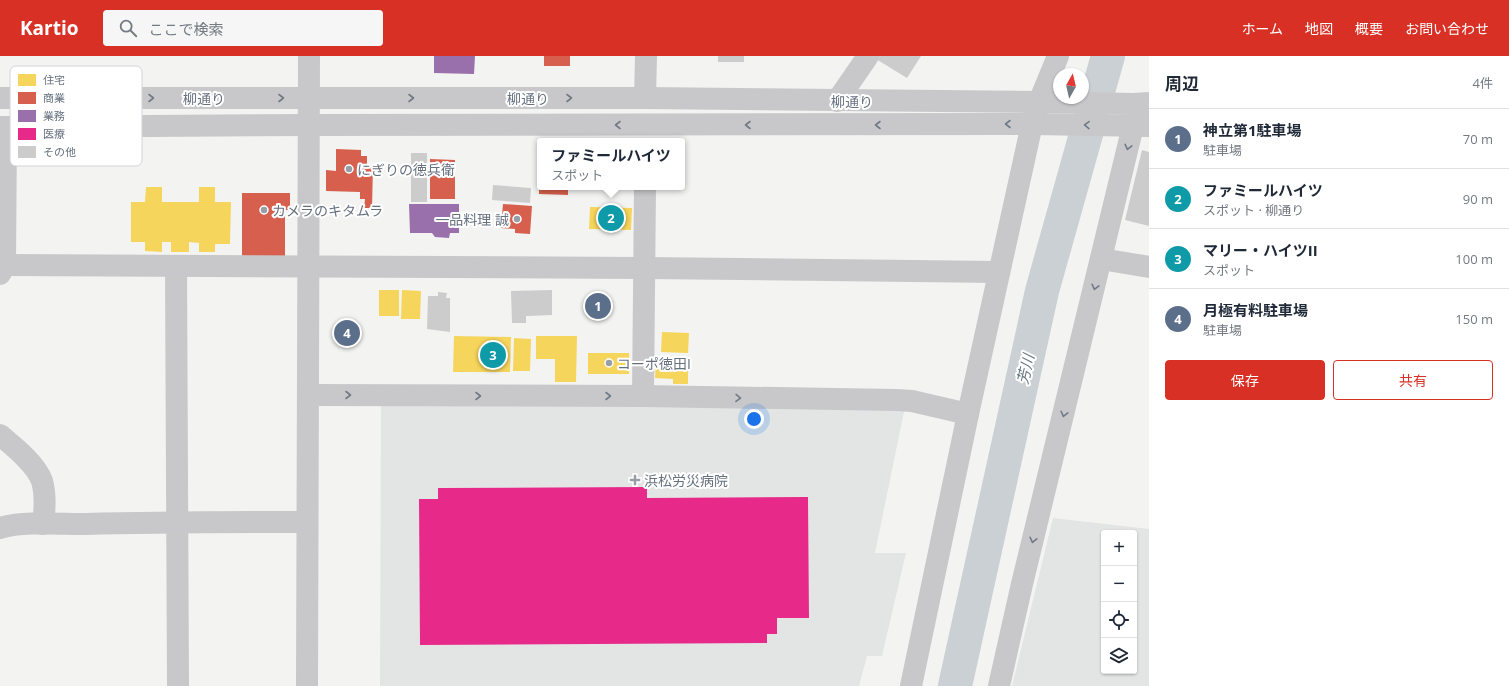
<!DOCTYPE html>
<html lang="ja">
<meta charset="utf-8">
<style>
body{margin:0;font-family:"Open Sans","Noto Sans JP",sans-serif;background:#f6f6f7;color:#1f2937}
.controls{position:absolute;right:12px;bottom:12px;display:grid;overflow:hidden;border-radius:4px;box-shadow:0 1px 3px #0004}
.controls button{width:36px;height:36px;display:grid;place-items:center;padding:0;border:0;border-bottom:1px solid #e0e1e3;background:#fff;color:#1f2937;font:20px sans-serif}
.compass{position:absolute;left:1053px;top:12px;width:36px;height:36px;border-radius:50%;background:#fff;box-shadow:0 1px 3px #0004;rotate:8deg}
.you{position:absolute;left:754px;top:363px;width:14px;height:14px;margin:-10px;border:3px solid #fff;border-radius:50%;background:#1a73e8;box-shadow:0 0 0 6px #1a73e833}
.badge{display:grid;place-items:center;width:26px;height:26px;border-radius:50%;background:#d93025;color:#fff;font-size:13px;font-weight:700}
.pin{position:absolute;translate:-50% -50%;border:2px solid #fff;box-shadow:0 1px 4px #0006}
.popup{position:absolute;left:537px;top:82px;width:148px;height:52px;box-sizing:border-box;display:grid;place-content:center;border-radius:4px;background:#fff;filter:drop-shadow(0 1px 3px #0005);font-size:13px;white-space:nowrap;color:#747a83}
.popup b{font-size:15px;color:#1f2937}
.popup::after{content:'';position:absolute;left:50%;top:100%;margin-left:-8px;border:8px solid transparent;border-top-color:#fff}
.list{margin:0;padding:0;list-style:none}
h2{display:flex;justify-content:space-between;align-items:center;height:52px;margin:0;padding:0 16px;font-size:17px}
h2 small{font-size:13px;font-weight:400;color:#747a83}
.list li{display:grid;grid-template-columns:26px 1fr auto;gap:12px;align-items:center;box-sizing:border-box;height:60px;padding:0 16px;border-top:1px solid #e0e1e3}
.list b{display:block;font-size:15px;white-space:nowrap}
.list p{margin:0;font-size:13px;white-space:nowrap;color:#747a83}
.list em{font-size:13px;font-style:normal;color:#747a83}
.actions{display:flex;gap:8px;padding:12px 16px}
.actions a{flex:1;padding:9px 0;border:1px solid #d93025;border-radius:4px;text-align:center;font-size:14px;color:#d93025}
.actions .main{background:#d93025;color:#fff}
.icon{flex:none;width:22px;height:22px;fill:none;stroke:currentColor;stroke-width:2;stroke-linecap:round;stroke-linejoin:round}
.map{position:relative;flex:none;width:1149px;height:630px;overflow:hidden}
header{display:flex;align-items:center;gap:24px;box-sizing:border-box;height:56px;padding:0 20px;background:#d93025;color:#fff}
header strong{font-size:19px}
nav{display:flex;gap:22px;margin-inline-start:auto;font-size:14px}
.search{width:280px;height:36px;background:#f6f6f7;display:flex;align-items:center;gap:10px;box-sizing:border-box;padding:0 14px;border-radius:4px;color:#747a83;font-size:15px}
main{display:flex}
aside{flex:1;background:#fff}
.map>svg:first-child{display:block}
.built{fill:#e3e5e5;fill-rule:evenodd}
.homes{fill:#f6d55c}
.shops{fill:#d6604d}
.offices{fill:#9970ab}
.health{fill:#e7298a}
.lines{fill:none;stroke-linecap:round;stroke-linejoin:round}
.river{stroke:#cad0d4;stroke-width:34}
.building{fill:#cccccd}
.minor{stroke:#c8c8ca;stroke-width:22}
.oneway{stroke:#707a86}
.poi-dot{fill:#979ea7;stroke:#fff;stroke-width:1.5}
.labels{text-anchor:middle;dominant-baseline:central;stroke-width:4;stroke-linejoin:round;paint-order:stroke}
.street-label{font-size:14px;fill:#66717f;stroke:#fff}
.poi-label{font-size:14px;fill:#66717f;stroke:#fff;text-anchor:start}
.water-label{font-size:15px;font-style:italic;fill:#677883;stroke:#fff}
.key{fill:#fff;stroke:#d1d4d9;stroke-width:1}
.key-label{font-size:11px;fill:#66717f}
</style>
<header>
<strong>Kartio</strong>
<div class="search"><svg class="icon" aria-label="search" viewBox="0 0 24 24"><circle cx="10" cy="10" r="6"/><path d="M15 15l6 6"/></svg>ここで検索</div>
<nav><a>ホーム</a><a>地図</a><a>概要</a><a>お問い合わせ</a></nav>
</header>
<main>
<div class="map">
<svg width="1149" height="630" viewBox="0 0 1149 630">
<rect width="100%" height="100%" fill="#f3f3f2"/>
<g class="built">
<polygon points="381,348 905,351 875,497 906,497 882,600 867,600 859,630 380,630"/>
<path d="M1053,462L1149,473V630H1012ZM1104,477H1134V615H1104Z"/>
</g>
<g class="homes">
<polygon points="146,131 162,131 162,146 199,146 199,131 215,131 215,146 231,146 230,188 215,188 215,196 199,196 199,187 189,186 189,196 171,196 171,186 162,186 162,196 145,195 145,186 131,186 131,146 145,146"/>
<polygon points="590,151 632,152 631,174 589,173"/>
<rect x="379" y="234" width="20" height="26"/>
<polygon points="402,234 421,235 420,263 401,263"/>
<polygon points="662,276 689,277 688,297 661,296"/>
<polygon points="454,280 511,281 510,316 453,316"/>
<polygon points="536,280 577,280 576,326 555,326 555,303 536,303"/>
<polygon points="514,282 531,283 530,315 513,315"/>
<rect x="588" y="297" width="41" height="21"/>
<polygon points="656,305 688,306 688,328 673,328 673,323 655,322"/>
</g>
<g class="shops">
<rect x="544" y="0" width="26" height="10"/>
<polygon points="336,93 361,94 361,100 367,100 367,108 373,109 372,152 364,152 365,143 360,143 360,136 326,135 326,114 336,115"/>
<polygon points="430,103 455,104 455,143 430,143"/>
<polygon points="539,131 568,131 568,139 539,138"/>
<polygon points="242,137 290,137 290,154 285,154 285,200 242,200"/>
<polygon points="503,148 532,150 530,178 515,177 515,173 501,172"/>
</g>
<g class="offices">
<polygon points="434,0 475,0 474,18 434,17"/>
<polygon points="409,148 459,148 459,177 450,177 449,182 435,181 432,177 410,177"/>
</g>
<polygon class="health" points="647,431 647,442 808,441 809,562 777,562 777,578 767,578 767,587 420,589 419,443 438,443 438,432"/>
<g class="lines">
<polyline class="river" points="955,630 1042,235 1108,0"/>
</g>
<g class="building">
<rect x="718" y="0" width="26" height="6"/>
<polygon points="878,0 921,0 907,22 876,3"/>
<polygon points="1142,94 1149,96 1149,170 1125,164"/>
<rect x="411" y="97" width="16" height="49"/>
<polygon points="493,129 531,132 530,147 492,144"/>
<polygon points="599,131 633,131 633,134 599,133"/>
<polygon points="552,234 552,259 526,260 526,267 512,267 511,235"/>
<polygon points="438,236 447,237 446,242 450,242 450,276 427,273 428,240 438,240"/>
</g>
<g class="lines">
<g class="minor">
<polyline points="0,42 645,42 1039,46 1133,48 1149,47"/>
<polyline points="645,42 646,0"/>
<polyline points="837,45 868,0"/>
<polyline points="0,71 310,69 1032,68 1149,70"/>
<polyline points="1101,203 1149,211"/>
<polyline points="5,209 645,212 999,216"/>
<polyline points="176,210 178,630"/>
<polyline points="0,218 5,209 6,71"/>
<polyline points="309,339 643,340 897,344 912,345 968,358"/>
<polyline points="643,340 645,131"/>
<path d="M0,379C13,390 36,408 42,425C46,439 45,453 43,468"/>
<path d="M0,472C23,465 60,468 85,468C159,466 233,466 307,466"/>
<polyline points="307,630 309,0"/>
<polyline points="911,630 968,358 1032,68 1039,46 1058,0"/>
<polyline points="999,630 1022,528 1133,70 1141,58"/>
</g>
</g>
<defs><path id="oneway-chevron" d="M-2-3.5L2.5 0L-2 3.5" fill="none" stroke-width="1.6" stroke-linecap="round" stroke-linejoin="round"/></defs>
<g class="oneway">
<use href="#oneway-chevron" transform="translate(151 42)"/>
<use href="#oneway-chevron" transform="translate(281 42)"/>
<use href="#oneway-chevron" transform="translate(411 42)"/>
<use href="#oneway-chevron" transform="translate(569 42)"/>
<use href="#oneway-chevron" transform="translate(1008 68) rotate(180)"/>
<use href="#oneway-chevron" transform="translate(618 69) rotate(-180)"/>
<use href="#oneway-chevron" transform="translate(748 69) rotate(180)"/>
<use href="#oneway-chevron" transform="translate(878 69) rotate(180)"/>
<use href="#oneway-chevron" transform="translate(1087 69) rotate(-179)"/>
<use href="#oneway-chevron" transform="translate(1128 91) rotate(104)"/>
<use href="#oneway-chevron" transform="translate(1095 231) rotate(104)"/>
<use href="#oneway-chevron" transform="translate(348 339)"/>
<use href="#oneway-chevron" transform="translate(478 340)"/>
<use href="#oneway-chevron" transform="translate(608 340)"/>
<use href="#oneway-chevron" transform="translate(738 342) rotate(1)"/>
<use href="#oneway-chevron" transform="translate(1064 358) rotate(104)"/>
<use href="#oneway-chevron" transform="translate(1033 484) rotate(104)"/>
</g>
<g class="poi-dot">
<circle cx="349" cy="113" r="4"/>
<circle cx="264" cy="154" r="4"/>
<circle cx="517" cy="163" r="4"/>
<circle cx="609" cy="307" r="4"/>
<path d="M633 418h4v4h4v4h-4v4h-4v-4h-4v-4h4z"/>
</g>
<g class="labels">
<g class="street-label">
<text x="204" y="42">柳通り</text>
<text x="528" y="42">柳通り</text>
<text x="852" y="45">柳通り</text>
</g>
<g class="poi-label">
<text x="357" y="113">にぎりの徳兵衛</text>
<text x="272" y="154">カメラのキタムラ</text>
<text x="509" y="163" text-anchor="end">一品料理 誠</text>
<text x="617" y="307">コーポ徳田I</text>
<text x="644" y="424">浜松労災病院</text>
</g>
<g class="water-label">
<text transform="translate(1025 313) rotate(-77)">芳川</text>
</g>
</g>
<rect x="10" y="10" width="132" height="100" rx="6" class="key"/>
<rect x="18" y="18" width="18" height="12" fill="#f6d55c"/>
<rect x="18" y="36" width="18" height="12" fill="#d6604d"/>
<rect x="18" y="54" width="18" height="12" fill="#9970ab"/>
<rect x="18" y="72" width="18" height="12" fill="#e7298a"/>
<rect x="18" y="90" width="18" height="12" fill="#cccccd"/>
<g class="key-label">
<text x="43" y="28">住宅</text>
<text x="43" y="46">商業</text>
<text x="43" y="64">業務</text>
<text x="43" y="82">医療</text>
<text x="43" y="100">その他</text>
</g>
</svg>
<div class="controls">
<button>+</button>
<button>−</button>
<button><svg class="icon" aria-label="locate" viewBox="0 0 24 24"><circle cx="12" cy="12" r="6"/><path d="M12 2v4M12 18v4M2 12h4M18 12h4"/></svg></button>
<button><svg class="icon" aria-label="layers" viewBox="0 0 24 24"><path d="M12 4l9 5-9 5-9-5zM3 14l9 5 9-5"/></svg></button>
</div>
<svg class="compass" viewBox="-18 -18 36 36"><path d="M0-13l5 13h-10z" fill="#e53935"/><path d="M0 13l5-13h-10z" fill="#747a83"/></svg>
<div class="you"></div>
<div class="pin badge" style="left:598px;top:250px;background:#5c6f8a">1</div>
<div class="pin badge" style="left:611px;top:162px;background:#0f9aa8">2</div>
<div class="popup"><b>ファミールハイツ</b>スポット</div>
<div class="pin badge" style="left:493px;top:299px;background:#0f9aa8">3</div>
<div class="pin badge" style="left:347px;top:277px;background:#5c6f8a">4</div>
</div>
<aside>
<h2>周辺<small>4件</small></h2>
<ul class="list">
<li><span class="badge" style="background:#5c6f8a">1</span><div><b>神立第1駐車場</b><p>駐車場</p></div><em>70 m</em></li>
<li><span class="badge" style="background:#0f9aa8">2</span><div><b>ファミールハイツ</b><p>スポット · 柳通り</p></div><em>90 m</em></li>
<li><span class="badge" style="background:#0f9aa8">3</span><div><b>マリー・ハイツII</b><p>スポット</p></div><em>100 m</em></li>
<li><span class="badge" style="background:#5c6f8a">4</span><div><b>月極有料駐車場</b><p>駐車場</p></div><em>150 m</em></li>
</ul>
<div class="actions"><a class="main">保存</a><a>共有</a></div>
</aside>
</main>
